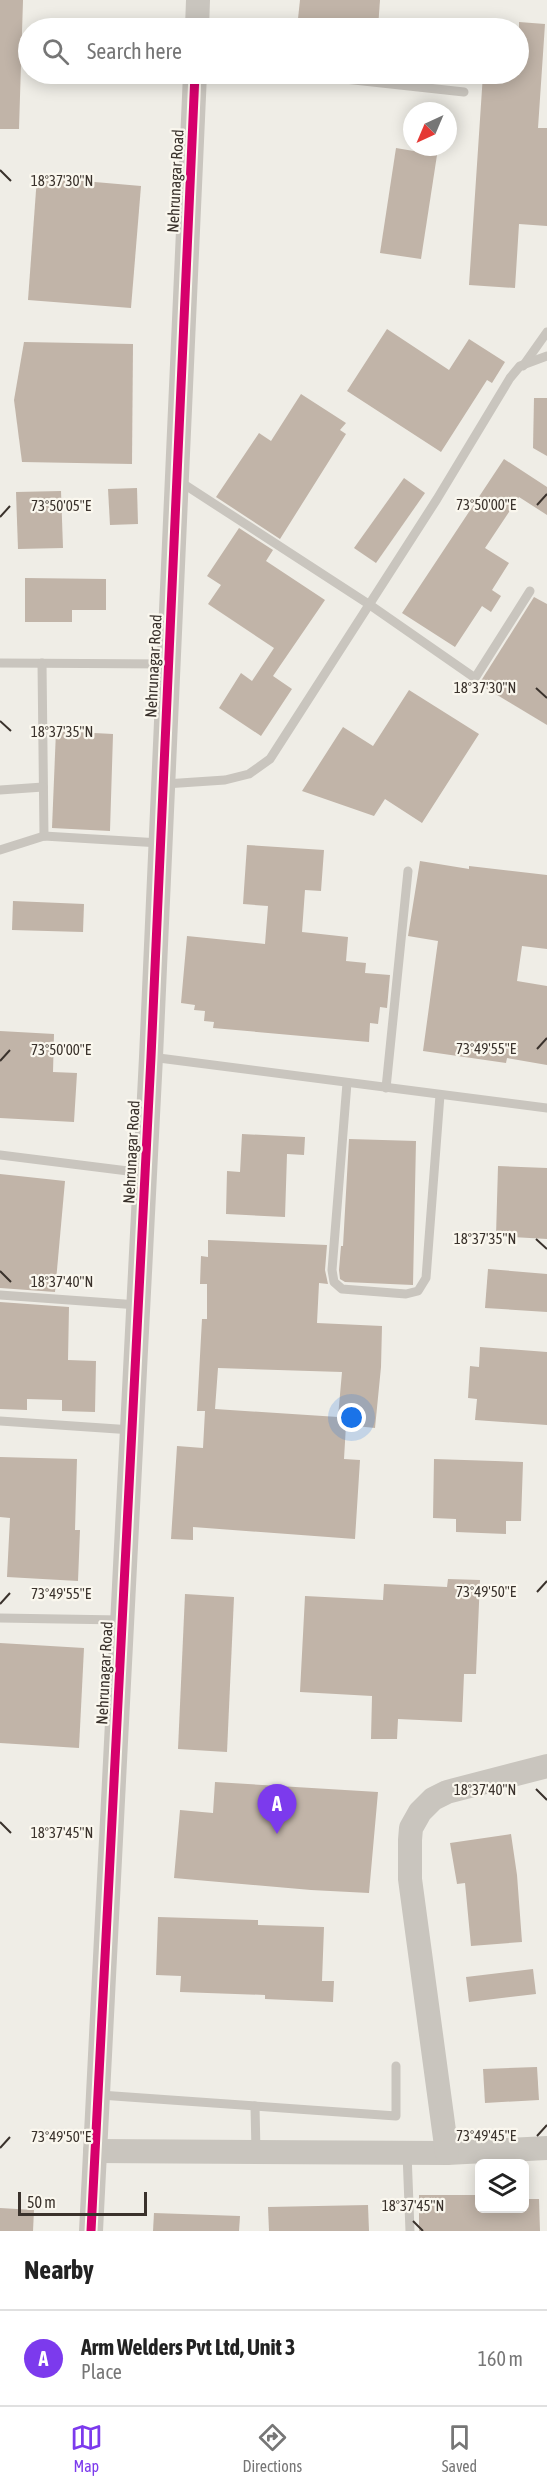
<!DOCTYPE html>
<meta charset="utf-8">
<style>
body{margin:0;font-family:"Asap Condensed",sans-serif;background:#f2f2f2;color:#222}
.controls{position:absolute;right:18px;bottom:18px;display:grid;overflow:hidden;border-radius:9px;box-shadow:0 3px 15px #0003}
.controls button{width:54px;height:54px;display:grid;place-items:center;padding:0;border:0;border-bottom:2px solid #e0e0e0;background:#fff;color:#222;font:30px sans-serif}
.compass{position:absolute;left:403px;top:102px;width:54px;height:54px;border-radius:50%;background:#fff;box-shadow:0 3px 15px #0003;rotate:224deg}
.scale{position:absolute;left:18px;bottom:15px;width:129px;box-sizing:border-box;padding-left:6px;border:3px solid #3a322c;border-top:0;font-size:16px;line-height:21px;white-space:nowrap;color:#3a322c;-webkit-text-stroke:4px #faf7ee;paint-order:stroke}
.you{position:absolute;left:352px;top:1418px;width:21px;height:21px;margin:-15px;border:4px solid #fff;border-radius:50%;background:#1a73e8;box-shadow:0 0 0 9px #1a73e833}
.badge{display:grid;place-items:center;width:39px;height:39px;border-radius:50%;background:#7c3aed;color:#fff;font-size:20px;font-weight:700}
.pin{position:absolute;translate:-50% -50px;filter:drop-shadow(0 2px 3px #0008)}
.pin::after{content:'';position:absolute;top:32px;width:21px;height:18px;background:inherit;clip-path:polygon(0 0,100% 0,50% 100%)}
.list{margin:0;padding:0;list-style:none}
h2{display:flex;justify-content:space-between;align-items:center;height:78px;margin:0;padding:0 24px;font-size:26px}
h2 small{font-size:20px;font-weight:400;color:#767676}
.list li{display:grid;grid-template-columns:39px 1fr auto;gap:18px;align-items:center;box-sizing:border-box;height:96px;padding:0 24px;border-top:2px solid #e0e0e0}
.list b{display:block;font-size:22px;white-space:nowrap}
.list p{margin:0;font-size:20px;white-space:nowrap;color:#767676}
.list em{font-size:20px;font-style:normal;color:#767676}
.icon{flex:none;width:33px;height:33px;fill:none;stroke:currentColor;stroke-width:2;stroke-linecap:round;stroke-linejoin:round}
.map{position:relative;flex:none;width:547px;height:2231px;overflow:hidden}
.search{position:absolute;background:#fff;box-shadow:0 3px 15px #0003;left:18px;right:18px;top:18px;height:66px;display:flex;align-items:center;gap:15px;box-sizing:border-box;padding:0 21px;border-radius:33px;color:#767676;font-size:22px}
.sheet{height:174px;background:#fff}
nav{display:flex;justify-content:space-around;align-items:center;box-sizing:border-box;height:84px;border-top:2px solid #e0e0e0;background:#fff;font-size:16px;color:#767676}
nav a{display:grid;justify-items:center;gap:3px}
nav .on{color:#7c3aed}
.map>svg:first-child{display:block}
.building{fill:#c1b4a8;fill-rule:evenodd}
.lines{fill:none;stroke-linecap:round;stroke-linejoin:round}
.service{stroke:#c9c5be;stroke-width:9}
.tertiary{stroke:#c9c5be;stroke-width:24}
.cycleway-casing{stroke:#faf7ee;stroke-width:13}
.cycleway{stroke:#d6006c;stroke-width:9}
.ticks{fill:none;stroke:#3a322c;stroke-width:2}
.labels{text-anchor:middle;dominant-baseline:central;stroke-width:4.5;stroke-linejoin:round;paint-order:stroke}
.street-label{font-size:16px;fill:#3a322c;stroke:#faf7ee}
.ticks-label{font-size:15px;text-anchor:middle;fill:#3a322c;stroke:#faf7ee;stroke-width:4.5;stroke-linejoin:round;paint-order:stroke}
</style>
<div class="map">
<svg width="547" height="2231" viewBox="0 0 547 2231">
<rect width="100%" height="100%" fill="#efede6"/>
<g class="building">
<polygon points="0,0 23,0 19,129 0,129"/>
<polygon points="300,0 380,0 378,28 297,28"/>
<polygon points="519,22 545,24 538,128 547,128 547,226 519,224 515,288 469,285 483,74 519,74"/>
<polygon points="396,148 437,155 421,259 380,253"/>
<polygon points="37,177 141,186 131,308 28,300"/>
<polygon points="387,329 449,370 469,339 505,362 492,383 487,380 441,452 347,391"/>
<polygon points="24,342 133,344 132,464 22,462 14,400"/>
<polygon points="301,394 346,423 340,430 346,434 280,539 216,497 259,433 271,441"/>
<polygon points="534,398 547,398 547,456 533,448"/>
<polygon points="504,459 547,487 547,515 519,497 485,548 509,563 492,590 501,596 491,612 482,606 455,647 402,613"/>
<polygon points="404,478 425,493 376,563 354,548"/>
<polygon points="137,488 138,524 110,525 108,489"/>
<polygon points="61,491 63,548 18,549 16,492"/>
<polygon points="239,528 273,550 266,561 325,600 273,676 292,689 261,736 219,708 241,673 252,681 274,648 208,604 221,585 207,576"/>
<polygon points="25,578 106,579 106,610 72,610 72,622 25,622"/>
<polygon points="534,597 547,604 547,725 479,684"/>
<polygon points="409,690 479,734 422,823 385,799 374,816 302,791 343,727 373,746"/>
<polygon points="56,731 113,734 110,831 52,828"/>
<polygon points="247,845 324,850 321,891 305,890 302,932 348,937 346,961 366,963 365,973 390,975 387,1008 380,1007 378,1024 370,1023 369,1042 213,1028 214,1022 204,1021 205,1011 194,1010 195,1005 181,1003 187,936 265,944 268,906 243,904"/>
<polygon points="420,861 469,869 469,866 547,875 547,949 522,946 517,981 547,986 547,1065 507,1058 506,1063 423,1051 438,941 408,936"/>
<polygon points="13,901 84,904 83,932 12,930"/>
<polygon points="0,1031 54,1034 53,1072 77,1073 74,1122 0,1118"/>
<polygon points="242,1134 305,1137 304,1155 287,1154 285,1217 226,1214 227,1171 240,1172"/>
<polygon points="349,1139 416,1141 413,1285 345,1282 340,1279 339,1270 341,1246 343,1246"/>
<polygon points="498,1166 547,1168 547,1239 496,1236"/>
<polygon points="0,1174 65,1181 55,1292 0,1288"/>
<path d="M208,1240L327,1245L325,1270L328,1284L319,1283L317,1323L382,1326L381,1367L375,1428L346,1425L344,1459L360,1460L355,1539L193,1527V1540L171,1539L177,1446L203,1448L205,1411H197L202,1319H207V1284H200L201,1256L208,1257ZM218,1368L342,1372L338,1417L215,1409Z"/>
<polygon points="488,1269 547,1274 547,1312 485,1308"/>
<polygon points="0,1302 69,1307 68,1360 96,1361 95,1412 62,1411 62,1400 27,1399 27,1410 0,1409"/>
<polygon points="480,1347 547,1352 547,1425 475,1420 477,1399 468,1398 470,1366 479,1367"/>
<polygon points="0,1457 77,1459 75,1530 80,1530 78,1581 7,1577 10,1518 0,1517"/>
<polygon points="434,1459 523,1462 521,1521 506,1521 506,1534 456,1532 456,1519 433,1518"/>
<polygon points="448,1579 480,1580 476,1674 464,1674 462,1722 398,1719 397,1739 371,1739 372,1696 300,1692 305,1596 383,1600 384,1584 447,1587"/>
<polygon points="185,1594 234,1597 227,1752 178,1749"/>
<polygon points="0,1643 84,1648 79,1748 0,1743"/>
<polygon points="215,1782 378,1792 369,1893 311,1890 174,1878 180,1810 213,1813"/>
<polygon points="511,1834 517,1875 522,1942 471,1946 465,1883 457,1884 450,1843"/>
<polygon points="158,1917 258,1920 258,1925 324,1927 322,1981 334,1981 333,2002 265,1999 265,1995 180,1992 181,1976 156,1975"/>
<polygon points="533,1969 536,1994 469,2002 466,1977"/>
<polygon points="537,2067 539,2100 485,2103 483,2069"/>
<polygon points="419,2195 480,2195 480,2208 525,2208 525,2199 539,2199 540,2231 419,2231"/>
<polygon points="368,2205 369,2231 269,2231 268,2207"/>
<polygon points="0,2208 34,2210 33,2231 0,2231"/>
<polygon points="154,2213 240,2216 239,2231 153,2231"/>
</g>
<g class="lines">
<g class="service">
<polyline points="299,74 464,92"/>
<polyline points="523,366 547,332"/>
<polyline points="179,481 370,605 475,678 530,591"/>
<polyline points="0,663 168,664"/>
<polyline points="42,663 44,836"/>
<polyline points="165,784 225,780 249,774 270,759 437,499 510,378 520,366 547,356"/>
<polyline points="0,790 43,787"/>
<polyline points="0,850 44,836 160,843"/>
<polyline points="151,1057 547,1108"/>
<polyline points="347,1083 332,1270 334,1282 342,1289 406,1294 418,1291 426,1278 440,1095"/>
<polyline points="386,1088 408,871"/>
<polyline points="0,1155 144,1173"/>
<polyline points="0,1295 138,1305"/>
<polyline points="0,1421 132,1430"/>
<polyline points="0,1618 121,1620"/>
<polyline points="100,2095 396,2116 396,2066"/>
<polyline points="255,2106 256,2152"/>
<polyline points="407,2153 410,2231"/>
</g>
<g class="tertiary">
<polyline points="197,28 198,0"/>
<polyline points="95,2151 447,2153 547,2148"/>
<polyline points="447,2153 410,1879 410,1840 411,1828 420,1812 433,1799 447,1792 547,1766"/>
<polyline points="91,2231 151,1057 195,74"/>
</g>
<g class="cycleway-casing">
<polyline id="cycleway" points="91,2231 151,1057 195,74"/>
</g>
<use href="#cycleway" class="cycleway"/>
</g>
<path class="ticks" d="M0,170L11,181M537,505L547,494M0,517L10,506M536,688L547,698M0,721L11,731M537,1049L547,1038M0,1061L10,1050M536,1239L547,1249M0,1271L11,1282M537,1592L547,1581M0,1604L10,1593M536,1789L547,1800M0,1822L11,1833M537,2136L547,2125M0,2148L10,2137M413,2221L423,2231"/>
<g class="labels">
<g class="street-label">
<text transform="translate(175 181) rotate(-87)">Nehrunagar Road</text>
<text transform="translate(153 666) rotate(-87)">Nehrunagar Road</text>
<text transform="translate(131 1152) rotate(-87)">Nehrunagar Road</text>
<text transform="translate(104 1673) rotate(-87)">Nehrunagar Road</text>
</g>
</g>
<g class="ticks-label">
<text x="62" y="186">18°37'30"N</text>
<text x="486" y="510">73°50'00"E</text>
<text x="61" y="511">73°50'05"E</text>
<text x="485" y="693">18°37'30"N</text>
<text x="62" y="737">18°37'35"N</text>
<text x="486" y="1054">73°49'55"E</text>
<text x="61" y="1055">73°50'00"E</text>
<text x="485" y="1244">18°37'35"N</text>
<text x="62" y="1287">18°37'40"N</text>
<text x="486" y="1597">73°49'50"E</text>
<text x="61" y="1599">73°49'55"E</text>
<text x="485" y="1795">18°37'40"N</text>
<text x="62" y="1838">18°37'45"N</text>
<text x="486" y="2141">73°49'45"E</text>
<text x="61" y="2142">73°49'50"E</text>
<text x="413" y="2211">18°37'45"N</text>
</g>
</svg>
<div class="controls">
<button><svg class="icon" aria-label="layers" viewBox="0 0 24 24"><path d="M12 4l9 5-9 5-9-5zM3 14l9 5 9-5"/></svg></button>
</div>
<svg class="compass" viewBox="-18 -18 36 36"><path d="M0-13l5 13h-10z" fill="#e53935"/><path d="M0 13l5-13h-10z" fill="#767676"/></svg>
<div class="scale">50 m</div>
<div class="you"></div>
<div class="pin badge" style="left:277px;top:1834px">A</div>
<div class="search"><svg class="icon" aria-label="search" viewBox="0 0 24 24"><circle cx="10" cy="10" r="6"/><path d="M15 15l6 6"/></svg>Search here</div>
</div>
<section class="sheet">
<h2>Nearby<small></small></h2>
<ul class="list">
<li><span class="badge">A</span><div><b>Arm Welders Pvt Ltd, Unit 3</b><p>Place</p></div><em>160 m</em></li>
</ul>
</section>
<nav>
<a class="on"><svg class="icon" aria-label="map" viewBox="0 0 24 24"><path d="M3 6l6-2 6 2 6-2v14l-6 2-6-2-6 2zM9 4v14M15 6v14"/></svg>Map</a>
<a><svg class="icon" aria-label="directions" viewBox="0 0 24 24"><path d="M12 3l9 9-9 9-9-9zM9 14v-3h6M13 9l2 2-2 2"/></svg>Directions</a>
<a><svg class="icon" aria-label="saved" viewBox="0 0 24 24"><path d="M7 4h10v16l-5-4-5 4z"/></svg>Saved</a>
</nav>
